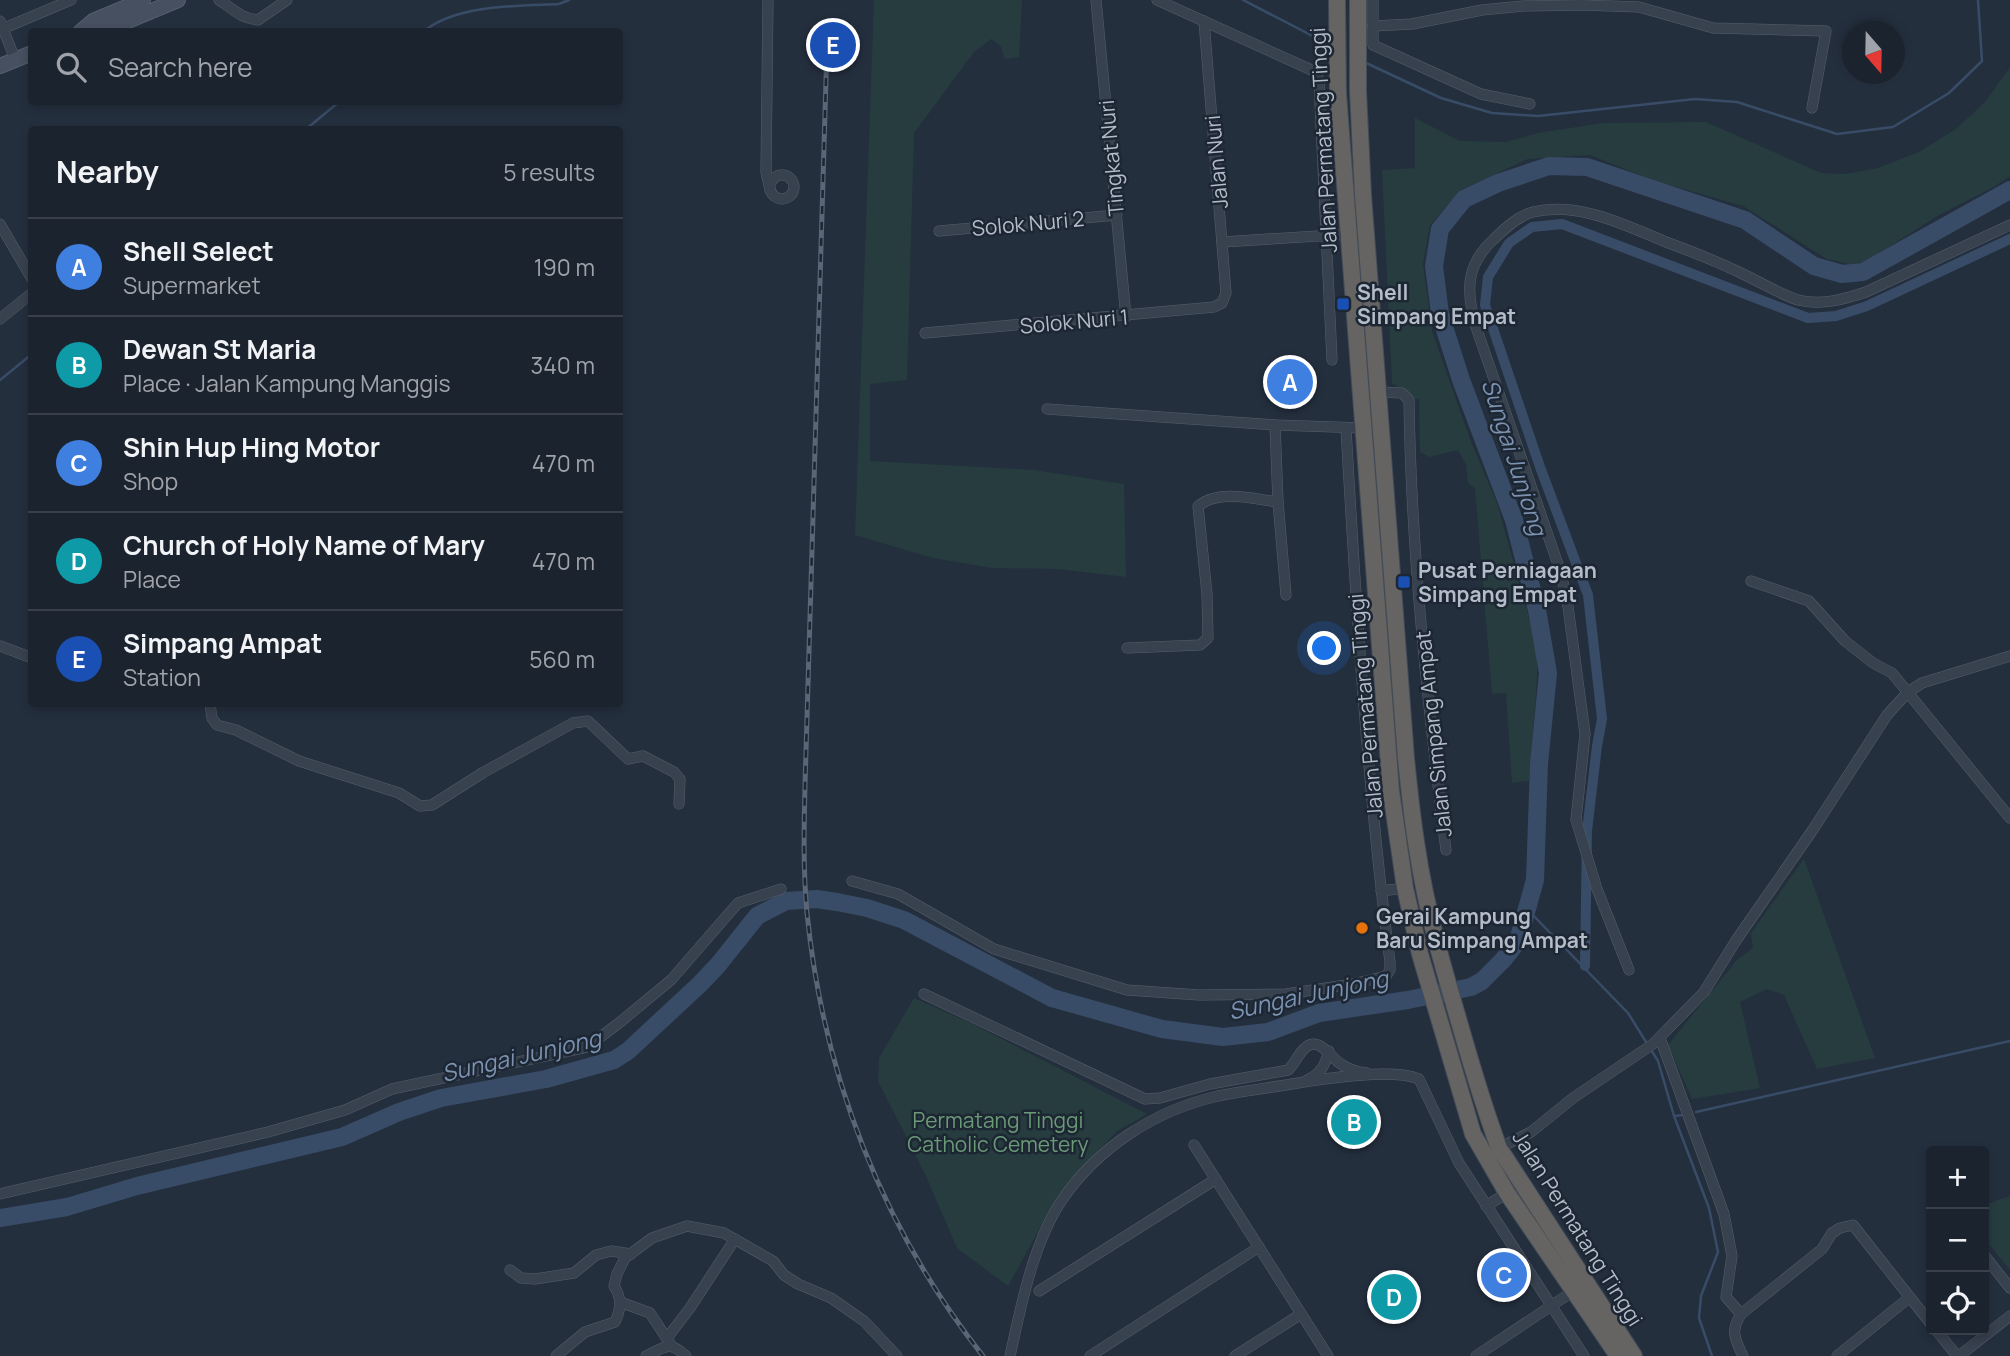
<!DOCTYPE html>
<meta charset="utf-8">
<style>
body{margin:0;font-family:Manrope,sans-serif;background:#242b36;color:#f1f3f6}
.controls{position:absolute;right:21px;bottom:21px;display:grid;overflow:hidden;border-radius:7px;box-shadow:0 4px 10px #0003}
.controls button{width:63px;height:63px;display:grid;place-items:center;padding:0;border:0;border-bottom:2px solid #39404a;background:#1b232e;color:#f1f3f6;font:35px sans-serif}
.compass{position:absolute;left:1842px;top:21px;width:63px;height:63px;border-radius:50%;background:#1b232e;box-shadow:0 4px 10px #0003;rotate:160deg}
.you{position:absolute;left:1325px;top:649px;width:24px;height:24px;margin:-18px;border:5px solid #fff;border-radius:50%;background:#1a73e8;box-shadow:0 0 0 10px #1a73e833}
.badge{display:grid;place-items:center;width:46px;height:46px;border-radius:50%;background:#8ab4f8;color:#fff;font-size:23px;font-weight:700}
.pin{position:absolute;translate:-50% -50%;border:4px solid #fff;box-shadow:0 2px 7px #0006}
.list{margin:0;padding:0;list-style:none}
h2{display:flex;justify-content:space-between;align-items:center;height:91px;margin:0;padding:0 28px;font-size:30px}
h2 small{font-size:23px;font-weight:400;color:#a0a4aa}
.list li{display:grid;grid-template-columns:46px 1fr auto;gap:21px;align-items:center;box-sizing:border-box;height:98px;padding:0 28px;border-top:2px solid #39404a}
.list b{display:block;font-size:26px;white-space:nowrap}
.list p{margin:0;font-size:23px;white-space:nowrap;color:#a0a4aa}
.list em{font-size:23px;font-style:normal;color:#a0a4aa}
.icon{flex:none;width:38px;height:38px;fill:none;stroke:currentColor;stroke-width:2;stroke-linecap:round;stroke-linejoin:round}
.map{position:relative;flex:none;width:2010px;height:1356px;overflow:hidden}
.search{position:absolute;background:#1b232e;box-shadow:0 4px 10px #0003;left:28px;top:28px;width:595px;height:77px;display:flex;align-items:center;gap:18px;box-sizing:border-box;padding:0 24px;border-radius:7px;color:#a0a4aa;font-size:26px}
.panel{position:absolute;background:#1b232e;box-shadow:0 4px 10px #0003;left:28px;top:126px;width:595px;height:581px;border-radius:7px}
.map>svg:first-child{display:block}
.green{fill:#263c3f}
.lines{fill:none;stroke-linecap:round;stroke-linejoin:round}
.stream{stroke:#394c67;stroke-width:2.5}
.canal{stroke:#394c67;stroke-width:10}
.river{stroke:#394c67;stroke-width:18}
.minor-casing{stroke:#565f6c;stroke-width:11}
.secondary-casing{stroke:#565f6c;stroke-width:16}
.trunk-casing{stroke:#434c59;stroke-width:18}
.minor{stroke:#38414e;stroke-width:10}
.secondary{stroke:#465061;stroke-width:14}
.trunk{stroke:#656462;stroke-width:16}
.rail-casing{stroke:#5a6575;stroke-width:5}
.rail{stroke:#1d2633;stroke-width:2.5;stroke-dasharray:8;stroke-linecap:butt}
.transit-dot{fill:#1a4fb4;stroke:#1d2633;stroke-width:2.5}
.food-dot{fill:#e8710a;stroke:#1d2633;stroke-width:2.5}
.labels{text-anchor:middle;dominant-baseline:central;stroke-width:5;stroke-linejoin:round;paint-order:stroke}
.street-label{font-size:21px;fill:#b4bcc9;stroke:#1d2633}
.poi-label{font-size:21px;font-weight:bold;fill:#b4bcc9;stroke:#1d2633;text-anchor:start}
.park-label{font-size:21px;fill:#6b9a76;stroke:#1d2633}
.water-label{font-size:23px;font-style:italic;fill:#7c92b1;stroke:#1d2633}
</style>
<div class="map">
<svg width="2010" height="1356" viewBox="0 0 2010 1356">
<rect width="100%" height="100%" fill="#242f3e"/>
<g class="green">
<polygon points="874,0 1022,0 1019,57 1005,59 1000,45 991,39 974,52 914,133 907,380 870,384 870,461 1034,470 1124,484 1126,577 1058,569 992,568 933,558 855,535"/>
<polygon points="2010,67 2010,176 1992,188 1939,215 1865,262 1850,264 1827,259 1743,206 1652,180 1590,155 1528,159 1461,190 1430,225 1423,264 1432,331 1471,442 1497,503 1538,650 1536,696 1529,781 1512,783 1506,693 1492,694 1475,488 1468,483 1466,464 1458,450 1429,457 1420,452 1419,399 1411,399 1411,395 1392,383 1382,170 1415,168 1415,118 1460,141 1506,142 1538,133 1603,123 1706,122 1821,173 1845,174 1878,168 1919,152 1956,129 1985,102"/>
<polygon points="1804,859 1875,1058 1817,1069 1784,995 1767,989 1740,1002 1760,1088 1692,1099 1668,1045 1737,960 1753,948 1751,933"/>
<polygon points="914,998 973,1024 1147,1114 1117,1131 1070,1181 1054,1203 1008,1286 957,1248 926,1176 878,1081 879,1058"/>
<polygon points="2010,1196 2010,1270 1984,1238 1984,1205"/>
</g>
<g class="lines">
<g class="stream">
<polyline points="1243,0 1330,45"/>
<path d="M423,32C456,4 518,6 559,4L569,0"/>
<polyline points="1364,62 1441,98 1492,113 1538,116 1695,99 1737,102 1837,134 1893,127 1949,93 1982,61 1978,0"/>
<polyline points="305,130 339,102"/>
<polyline points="0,380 32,354"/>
<polyline points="1527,909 1628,1013 1658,1061 1674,1116 1709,1208 1718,1252 1701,1296 1699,1318 1712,1356"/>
<polyline points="1696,1112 2010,1041"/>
<polyline points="1674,1116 1683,1115"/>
</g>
<polyline class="canal" points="1585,966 1587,831 1597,746 1602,719 1588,595 1540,467 1485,305 1488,277 1509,243 1532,227 1562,224 1808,318 1836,316 1867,306 2010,239"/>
<polyline class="river" points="0,1218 67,1207 137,1186 342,1137 399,1112 441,1098 546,1079 614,1060 628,1051 700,984 718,965 757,916 786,901 817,899 837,902 867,908 904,920 1052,998 1162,1029 1223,1037 1268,1032 1319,1013 1408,1000 1471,987 1482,981 1503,960 1518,941 1535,880 1539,764 1548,673 1537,610 1514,520 1461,380 1440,314 1434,266 1440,229 1464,199 1498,183 1549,166 1587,167 1745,220 1814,266 1842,274 1863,272 2010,190"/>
<g class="minor-casing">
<g id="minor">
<path d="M219,0C234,9 239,18 258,20L287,0"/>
<polyline points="768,0 766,172 770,190"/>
<polyline points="1096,0 1126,317"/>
<polyline points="1157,0 1316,72 1319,81 1332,360"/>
<polyline points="1373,0 1373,45 1481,94 1530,104"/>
<polyline points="0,21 15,59"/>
<polyline points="1373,26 1412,24 1482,10 1523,6 1582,5 1639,7 1713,28 1826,31 1812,108"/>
<polyline points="0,30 71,0"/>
<circle cx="782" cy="187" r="12"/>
<polyline points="0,224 32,279"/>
<polyline points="939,231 1117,215"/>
<polyline points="1222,242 1350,234"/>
<polyline points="0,319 32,293"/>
<polyline points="925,333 1214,307 1222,303 1226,293 1204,21"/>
<path d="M1379,392L1402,393L1409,400C1411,550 1427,700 1446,850"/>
<polyline points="1047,409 1275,425 1364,428"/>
<polyline points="1275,425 1278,502 1286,595"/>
<polyline points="1751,581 1809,601 1845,641 1873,663 1892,673 2010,818"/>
<polyline points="0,646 32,658"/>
<path d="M1127,648L1200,645L1208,638L1207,594L1198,506C1220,489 1253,499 1278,502"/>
<polyline points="210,704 212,718 217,725 236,730 299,761 399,793 420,806 432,805 484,772 573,723 588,721 628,759 643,756 674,772 680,779 679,804"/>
<path d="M852,881L898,894L994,949L1127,990L1199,995L1286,994L1353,984L1386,976L1390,970V962C1367,784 1356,606 1346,428"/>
<polyline points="1381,891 1405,888"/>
<path d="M1629,970L1597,889L1576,820L1585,734L1567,599L1560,570L1476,327C1466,292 1465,265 1494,239C1505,228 1518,216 1533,212C1578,201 1625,225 1666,242C1693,252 1719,262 1745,275C1762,283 1780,294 1798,300C1821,306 1845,299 1866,292L2010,225"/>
<path d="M924,994L1145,1099L1160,1098L1210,1084L1288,1070C1295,1064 1298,1054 1305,1048C1319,1035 1331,1058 1341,1064C1348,1069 1358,1072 1367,1073"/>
<polyline points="1660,1038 1724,1214 1732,1256 1726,1297 1741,1314"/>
<path d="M1307,1080C1321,1074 1325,1065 1329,1051"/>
<polyline points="1194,1145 1328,1356"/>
<polyline points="1499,1148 1531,1132 1573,1098 1653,1044 1704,992 1737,939 1812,831 1887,715 1908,692 1922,683 2010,656"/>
<polyline points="0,1194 268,1132 345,1110 392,1089 587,1047 619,1023 671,980 738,903 781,889"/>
<polyline points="1486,1206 1507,1193"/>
<polyline points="1984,1255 2010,1288"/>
<polyline points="510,1270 521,1278 535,1279 574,1273 596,1255 611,1251 631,1254"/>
<polyline points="1039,1291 1216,1179"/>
<polyline points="620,1302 650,1313 671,1345"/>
<polyline points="1936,1330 1957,1356"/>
<polyline points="667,1338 690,1308 735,1239"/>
<path d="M556,1356L585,1332L615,1322C621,1309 622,1298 614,1286L617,1274L625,1258L652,1238L687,1226L724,1233L773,1261L784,1275L798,1284L831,1298L864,1321L897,1356"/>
<path d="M646,1356C665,1347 669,1340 686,1356"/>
<path d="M1010,1356C1021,1306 1033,1243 1062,1200C1098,1147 1156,1110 1218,1096C1243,1091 1268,1088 1292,1084C1321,1079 1393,1068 1419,1079L1459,1163L1584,1356"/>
<polyline points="1090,1356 1259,1247"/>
<polyline points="1235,1356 1301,1314"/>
<polyline points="1476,1356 1572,1292"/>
<path d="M1743,1356C1735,1339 1730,1331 1741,1314L1822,1249L1832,1233L1840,1228L1853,1225L1931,1324"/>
<polyline points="1837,1356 1910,1297"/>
<polyline points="1959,1356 2010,1316"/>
</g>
</g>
<g class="secondary-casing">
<g id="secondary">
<polyline points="80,32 93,21 143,0"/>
<polyline points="101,32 178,0"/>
<polyline points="0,66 32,53"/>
</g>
</g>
<g class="trunk-casing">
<g id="trunk">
<polyline points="1337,0 1338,93 1391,791 1405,888 1420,954 1473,1134 1507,1193 1618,1356"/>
<path d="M1358,0V91L1363,195L1406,758C1409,788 1412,818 1417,848C1426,909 1443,967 1460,1025C1472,1067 1484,1108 1499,1148L1634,1356"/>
</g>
</g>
<use href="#minor" class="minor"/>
<use href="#secondary" class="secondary"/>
<use href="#trunk" class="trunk"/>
<g class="rail-casing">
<path id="rail" d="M827,46L805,785C804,828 803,870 807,913C823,1074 882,1228 983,1356"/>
</g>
<use href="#rail" class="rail"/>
</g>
<g class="transit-dot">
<rect x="1336" y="297" width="14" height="14" rx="3.5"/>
<rect x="1397" y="575" width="14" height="14" rx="3.5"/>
</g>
<circle class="food-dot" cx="1362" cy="928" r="7"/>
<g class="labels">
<g class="street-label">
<text transform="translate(1323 140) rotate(-93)">Jalan Permatang Tinggi</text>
<text transform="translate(1111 158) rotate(-95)">Tingkat Nuri</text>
<text transform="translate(1216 162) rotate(-95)">Jalan Nuri</text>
<text transform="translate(1028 223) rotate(-5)">Solok Nuri 2</text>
<text transform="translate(1074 321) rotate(-5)">Solok Nuri 1</text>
<text transform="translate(1365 706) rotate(-95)">Jalan Permatang Tinggi</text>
<text transform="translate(1433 734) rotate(-96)">Jalan Simpang Ampat</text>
<text transform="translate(1578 1228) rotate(58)">Jalan Permatang Tinggi</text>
</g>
<g class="poi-label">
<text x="1357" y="292">Shell<tspan x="1357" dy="24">Simpang Empat</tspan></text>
<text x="1418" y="570">Pusat Perniagaan<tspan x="1418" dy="24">Simpang Empat</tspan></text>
<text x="1376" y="916">Gerai Kampung<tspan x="1376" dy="24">Baru Simpang Ampat</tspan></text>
</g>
<g class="park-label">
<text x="998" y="1120">Permatang Tinggi<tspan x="998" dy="24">Catholic Cemetery</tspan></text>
</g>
<g class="water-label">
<text transform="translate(1515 457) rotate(72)">Sungai Junjong</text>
<text transform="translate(1308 994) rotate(-12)">Sungai Junjong</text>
<text transform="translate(521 1055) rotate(-13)">Sungai Junjong</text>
</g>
</g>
</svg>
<div class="controls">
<button>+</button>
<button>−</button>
<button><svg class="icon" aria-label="locate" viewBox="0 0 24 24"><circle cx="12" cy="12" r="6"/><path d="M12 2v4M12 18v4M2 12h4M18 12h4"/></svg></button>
</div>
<svg class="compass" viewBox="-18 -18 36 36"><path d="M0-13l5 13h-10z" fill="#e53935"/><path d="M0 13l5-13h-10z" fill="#a0a4aa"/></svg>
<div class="you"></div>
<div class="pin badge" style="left:1290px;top:382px;background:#3f7fe0">A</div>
<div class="pin badge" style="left:1354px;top:1122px;background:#0f9aa8">B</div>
<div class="pin badge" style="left:1504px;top:1275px;background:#3f7fe0">C</div>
<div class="pin badge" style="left:1394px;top:1297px;background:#0f9aa8">D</div>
<div class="pin badge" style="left:833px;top:45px;background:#1a4fb4">E</div>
<div class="search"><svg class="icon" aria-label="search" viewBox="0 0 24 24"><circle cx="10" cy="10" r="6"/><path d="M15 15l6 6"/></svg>Search here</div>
<section class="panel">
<h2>Nearby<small>5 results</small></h2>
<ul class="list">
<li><span class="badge" style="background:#3f7fe0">A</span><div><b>Shell Select</b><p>Supermarket</p></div><em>190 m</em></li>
<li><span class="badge" style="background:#0f9aa8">B</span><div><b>Dewan St Maria</b><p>Place · Jalan Kampung Manggis</p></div><em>340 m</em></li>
<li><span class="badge" style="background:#3f7fe0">C</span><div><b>Shin Hup Hing Motor</b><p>Shop</p></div><em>470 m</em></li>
<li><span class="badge" style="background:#0f9aa8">D</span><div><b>Church of Holy Name of Mary</b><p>Place</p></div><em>470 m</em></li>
<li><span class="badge" style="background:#1a4fb4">E</span><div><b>Simpang Ampat</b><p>Station</p></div><em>560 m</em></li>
</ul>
</section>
</div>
